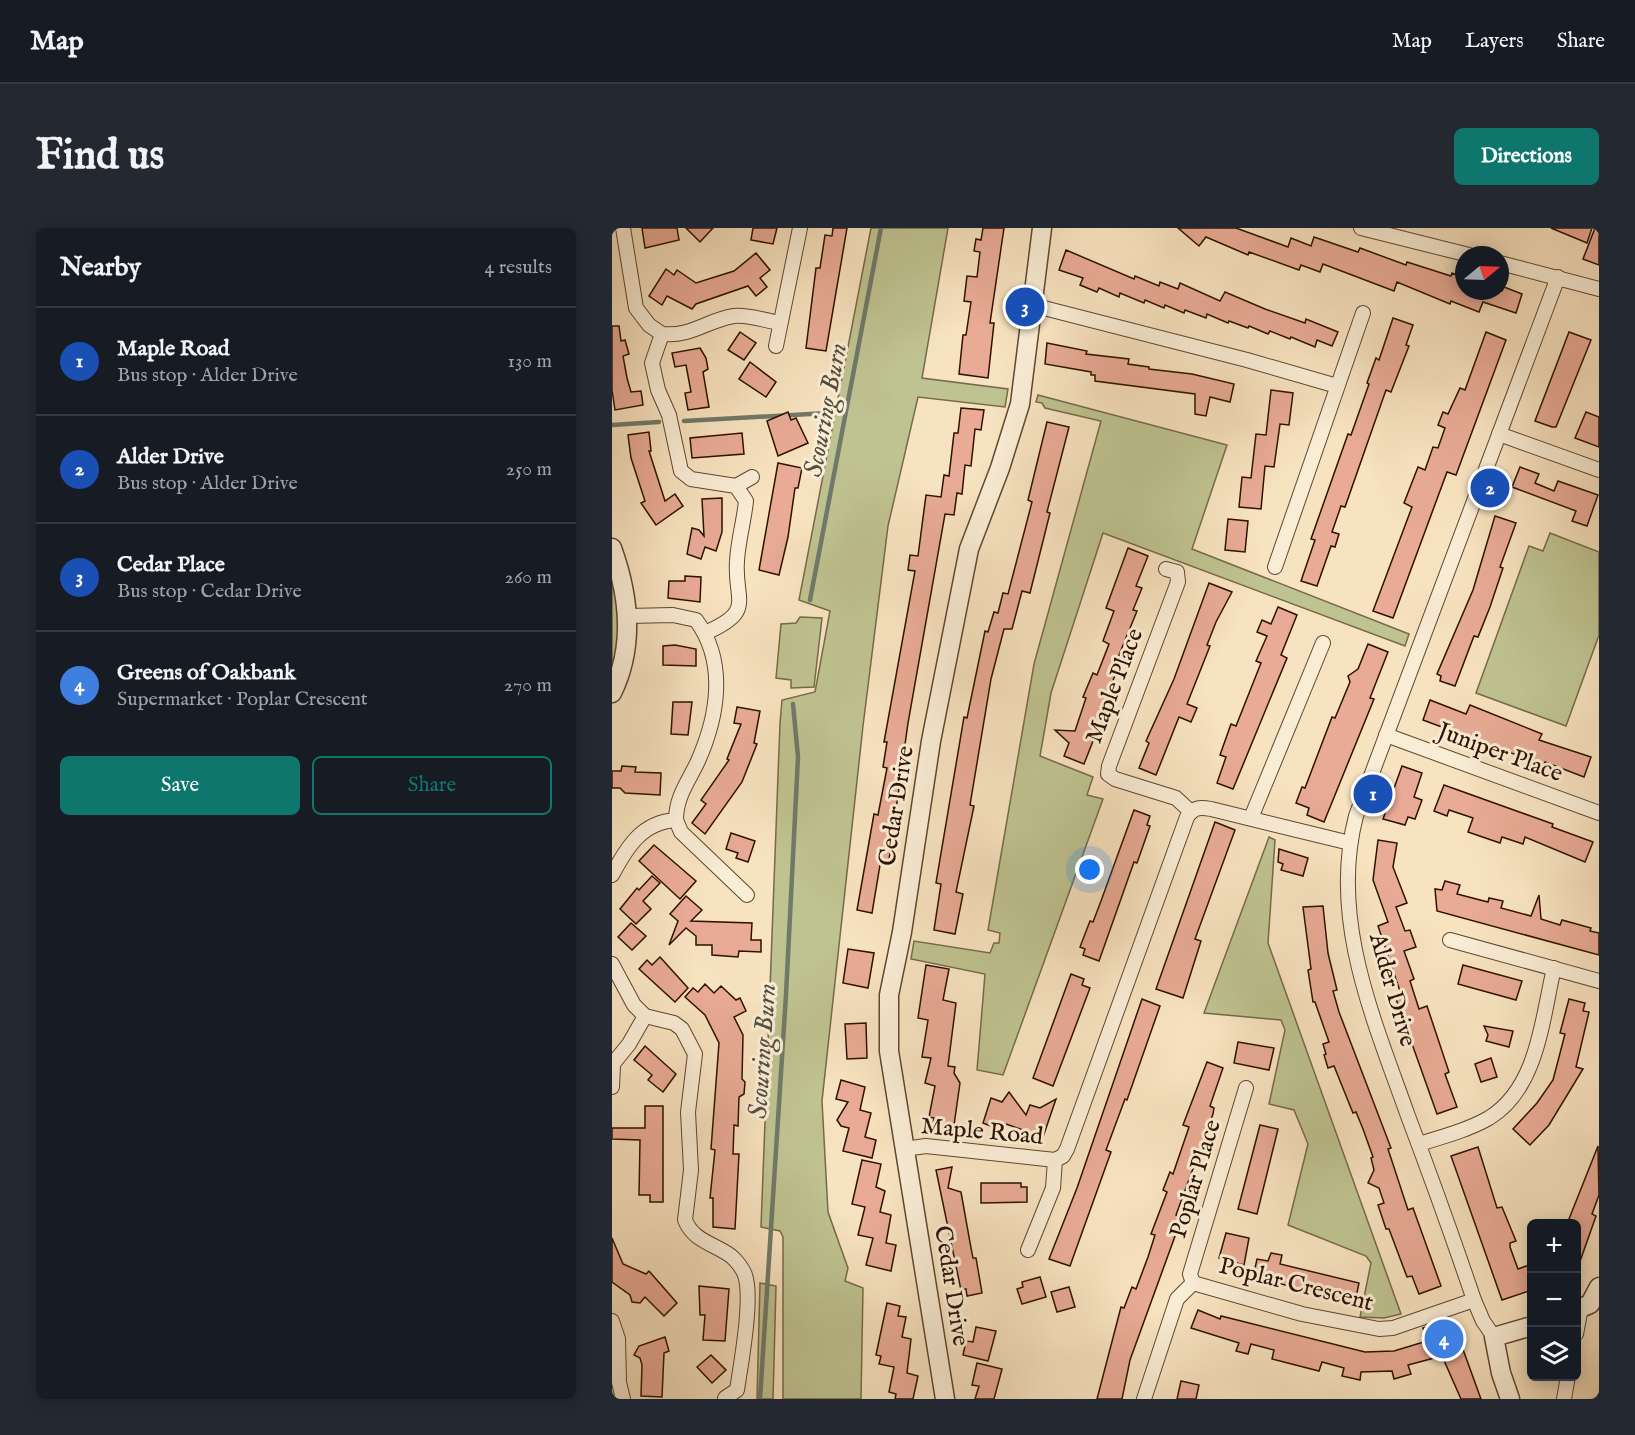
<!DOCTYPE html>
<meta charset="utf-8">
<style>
body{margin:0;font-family:"IM FELL English",serif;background:#242831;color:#f1f3f6}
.controls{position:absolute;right:18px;bottom:18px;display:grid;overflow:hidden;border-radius:9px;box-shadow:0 3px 15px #0003}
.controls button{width:54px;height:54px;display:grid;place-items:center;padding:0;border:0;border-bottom:2px solid #363941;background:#171b24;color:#f1f3f6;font:30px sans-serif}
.compass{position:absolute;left:843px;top:18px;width:54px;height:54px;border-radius:50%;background:#171b24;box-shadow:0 3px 15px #0003;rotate:71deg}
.you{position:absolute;left:478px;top:642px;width:21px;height:21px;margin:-15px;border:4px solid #fff;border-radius:50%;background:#1a73e8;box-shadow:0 0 0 9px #1a73e833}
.badge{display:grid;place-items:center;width:39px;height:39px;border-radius:50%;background:#0f766e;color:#fff;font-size:20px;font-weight:700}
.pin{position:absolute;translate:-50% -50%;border:3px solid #fff;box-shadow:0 2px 6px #0006}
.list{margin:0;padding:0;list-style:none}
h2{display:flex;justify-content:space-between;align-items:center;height:78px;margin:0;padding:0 24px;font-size:26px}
h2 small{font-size:20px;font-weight:400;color:#9ea1a6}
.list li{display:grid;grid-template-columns:39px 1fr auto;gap:18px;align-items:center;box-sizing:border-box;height:108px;padding:0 24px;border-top:2px solid #363941}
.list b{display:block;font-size:22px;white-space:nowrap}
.list p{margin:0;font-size:20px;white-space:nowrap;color:#9ea1a6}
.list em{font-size:20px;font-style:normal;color:#9ea1a6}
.actions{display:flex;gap:12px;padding:18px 24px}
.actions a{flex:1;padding:14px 0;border:2px solid #0f766e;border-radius:9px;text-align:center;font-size:21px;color:#0f766e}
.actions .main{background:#0f766e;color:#fff}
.icon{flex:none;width:33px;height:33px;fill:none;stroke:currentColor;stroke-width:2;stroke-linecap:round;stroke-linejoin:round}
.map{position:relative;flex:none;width:987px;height:1171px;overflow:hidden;border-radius:9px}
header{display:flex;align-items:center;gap:36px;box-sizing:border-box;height:84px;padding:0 30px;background:#171b24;border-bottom:2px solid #363941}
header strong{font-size:28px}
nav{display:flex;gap:33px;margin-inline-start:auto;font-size:21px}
.intro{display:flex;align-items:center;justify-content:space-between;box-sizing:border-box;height:144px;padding:0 36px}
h1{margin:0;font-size:42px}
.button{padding:15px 27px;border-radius:9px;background:#0f766e;color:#fff;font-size:21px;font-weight:700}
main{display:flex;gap:36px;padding:0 36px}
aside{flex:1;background:#171b24;border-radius:9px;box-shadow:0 3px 15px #0003}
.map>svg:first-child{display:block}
.green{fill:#bfc391;stroke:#766a48;stroke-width:1.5}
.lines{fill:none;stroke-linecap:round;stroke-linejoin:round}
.stream{stroke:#71796a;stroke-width:4.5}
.building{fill:#e9ab96;stroke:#2e1100;stroke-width:1.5}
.minor-casing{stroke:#604630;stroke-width:16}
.tertiary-casing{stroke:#604630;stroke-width:21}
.minor{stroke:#faedd6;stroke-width:14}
.tertiary{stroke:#faedd6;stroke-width:18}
.labels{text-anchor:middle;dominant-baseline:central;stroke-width:6;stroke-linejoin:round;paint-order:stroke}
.street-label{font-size:24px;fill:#2e1100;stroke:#faedd6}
.water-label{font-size:26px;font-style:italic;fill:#554e3e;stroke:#faedd6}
</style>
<header>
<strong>Map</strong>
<nav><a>Map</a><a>Layers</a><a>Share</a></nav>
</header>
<div class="intro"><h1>Find us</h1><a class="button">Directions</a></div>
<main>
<aside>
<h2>Nearby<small>4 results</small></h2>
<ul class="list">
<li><span class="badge" style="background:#1a4fb4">1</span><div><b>Maple Road</b><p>Bus stop · Alder Drive</p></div><em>130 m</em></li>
<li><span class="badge" style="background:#1a4fb4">2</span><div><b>Alder Drive</b><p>Bus stop · Alder Drive</p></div><em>250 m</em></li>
<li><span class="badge" style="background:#1a4fb4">3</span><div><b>Cedar Place</b><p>Bus stop · Cedar Drive</p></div><em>260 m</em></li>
<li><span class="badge" style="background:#3f7fe0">4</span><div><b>Greens of Oakbank</b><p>Supermarket · Poplar Crescent</p></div><em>270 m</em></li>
</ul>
<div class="actions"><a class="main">Save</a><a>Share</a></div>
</aside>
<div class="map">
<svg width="987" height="1171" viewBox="0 0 987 1171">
<rect width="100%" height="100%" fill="#f8e3c0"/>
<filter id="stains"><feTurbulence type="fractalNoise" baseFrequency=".00333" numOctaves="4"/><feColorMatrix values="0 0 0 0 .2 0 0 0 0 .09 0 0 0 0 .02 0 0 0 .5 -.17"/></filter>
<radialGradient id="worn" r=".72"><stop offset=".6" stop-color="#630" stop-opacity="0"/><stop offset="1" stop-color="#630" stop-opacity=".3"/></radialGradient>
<g class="green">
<polygon points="259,0 336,0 310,150 396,161 393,179 306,169 276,298 251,498 210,873 216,984 236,1040 233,1053 251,1060 249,1171 171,1171 171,1009 168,1003 149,999 168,495 170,472 203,464 218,383 187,372"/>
<polygon points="426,167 615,217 580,321 797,406 793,418 491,305 439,465 428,528 481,549 475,567 491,571 391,847 365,842 373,746 299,731 302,713 378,725 382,715 387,715 388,705 376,702 422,436 489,193 433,180 430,175 424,174"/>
<polygon points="938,305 987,324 987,407 954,498 864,465 917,318 931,323"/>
<path d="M0,346C11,373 10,410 0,437Z"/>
<polygon points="188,389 210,390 202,459 179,460 179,452 164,450 169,396 184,395"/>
<polygon points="657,609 663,612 656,715 789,1086 772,1090 748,1089 759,1035 754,1028 676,997 696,916 682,882 657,876 673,802 669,792 592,785"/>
<polygon points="148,1055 164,1058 161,1171 145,1171"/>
</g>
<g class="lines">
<g class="stream">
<polyline points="72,193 233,184"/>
<polyline points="0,197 47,194"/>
<polyline points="198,372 269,0"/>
<polyline points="148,1171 174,767 186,529 181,476"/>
</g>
</g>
<g class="building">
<polygon points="30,0 65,0 67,12 33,20"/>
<polygon points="74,0 101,0 88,14"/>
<polygon points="141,0 165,0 161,16 139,12"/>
<polygon points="221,0 235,0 214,123 194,120 204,40 208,40 213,7 220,8"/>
<polygon points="371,0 392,0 378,95 382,95 376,150 347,146 351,107 354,107 359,74 352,73 355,48 365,49 368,24 362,23 364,11 369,12"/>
<polygon points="566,0 624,0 676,19 679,10 699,18 702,9 746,24 748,20 794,37 795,34 839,48 840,45 852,50 852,63 890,63 892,59 910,66 904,85 871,74 867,84 839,73 838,76 785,54 782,63 711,36 708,44 689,37 687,42 637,24 636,27 594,9 587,18"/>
<polygon points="939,0 980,0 975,15"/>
<polygon points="983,0 987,0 987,37 971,31"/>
<polygon points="454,22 522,51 523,48 547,58 548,54 566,61 568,55 608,73 613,64 653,81 693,95 694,91 726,104 720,118 705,112 703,119 679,109 678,111 658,103 656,106 637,98 636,100 617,93 616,95 595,86 594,90 573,82 572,85 553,77 552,80 533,72 532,75 508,65 507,69 487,60 485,64 468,57 471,50 447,42"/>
<polygon points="144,25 158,42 148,50 155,59 144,68 136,58 84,76 80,81 55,68 50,77 37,68 54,41 62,47 65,42 84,55 122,43"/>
<polygon points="781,90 801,97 794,117 797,118 779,164 774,162 733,279 729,278 720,304 727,306 723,319 719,318 705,358 689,353 703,312 699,311 736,206 739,207 757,156 755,155 764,130 767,132"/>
<polygon points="0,98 7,98 9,113 13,112 17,126 11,128 15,150 19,164 29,163 31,177 3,182 0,162"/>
<polygon points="128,104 144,115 132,132 116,122"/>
<polygon points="874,104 894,112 844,247 835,244 781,390 761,383 800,279 792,275 806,239 813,242 821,219 826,220 833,200 826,197 831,184 836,186 848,160 853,162"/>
<polygon points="957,104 979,112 944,199 940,199 923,193"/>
<polygon points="435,115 475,123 474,126 517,131 516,136 537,139 537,141 580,146 622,156 618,174 598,169 594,188 583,186 583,166 483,153 483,147 479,147 479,144 433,136"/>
<polygon points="88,120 94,130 96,141 91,144 97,179 76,182 73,165 79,164 74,137 63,139 60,125"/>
<polygon points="138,134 164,154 154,169 127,151"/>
<polygon points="659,162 681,165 677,197 668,196 662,239 653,238 649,281 627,279 630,249 639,250 644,206 654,207"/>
<polygon points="349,180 372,182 369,202 363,201 359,238 353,237 350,266 345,265 342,287 333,286 296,495 277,632 269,631 260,685 245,682 262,586 266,587 275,540 271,539 275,514 272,514 303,343 296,342 298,327 306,328 314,267 329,269 332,247 337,248 342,205 346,205"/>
<polygon points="176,184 179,192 184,190 196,215 166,228 155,193"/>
<polygon points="974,184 987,189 987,219 963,210"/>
<polygon points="435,194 457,199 435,284 438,285 418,365 410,363 400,401 392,401 379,451 358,577 362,578 344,664 351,666 343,706 322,702 329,656 324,655 352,489 355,490 373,403 376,404 382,384 386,385 391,365 396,366 420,274 416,272"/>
<polygon points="37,204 39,223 37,223 53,273 63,266 71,278 44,297 29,275 33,273 19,230 16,207"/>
<polygon points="130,205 132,226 80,230 78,210"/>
<polygon points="166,235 190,240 186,260 183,260 176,309 167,347 147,342"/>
<polygon points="908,239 927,246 923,255 942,263 946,253 986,267 975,298 960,293 964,283 900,259"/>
<polygon points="110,270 110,304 104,323 93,319 89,331 75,326 80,300 87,302 92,308 90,271"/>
<polygon points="883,288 904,295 888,339 891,340 878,379 866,409 862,408 843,458 828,453 829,448 825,446 861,362"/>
<polygon points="616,291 636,293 633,324 613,322"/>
<polygon points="516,320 536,328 524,358 530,360 521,382 525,383 507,427 511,428 486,489 490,490 472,536 452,528 457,515 443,502 463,503 474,470 471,469 481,445 485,447 497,416 491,413 502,383 494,380"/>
<polygon points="73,348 89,349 88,374 56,370 57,353 73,353"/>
<polygon points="597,355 620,364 604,394 595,417 598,418 575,476 585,480 579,494 567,489 544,547 527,540 537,515 534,513 562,451"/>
<polygon points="666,379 685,387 669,427 675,430 621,561 605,555 614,529 608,527 619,496 624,498 649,435 644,433 655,408 645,404 650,392 659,396"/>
<polygon points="756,416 776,424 758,470 762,471 712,594 695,587 697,580 684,575 690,559 693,560 720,489 723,490 738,454 736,448 746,441"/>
<polygon points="63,417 84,421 84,438 51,437 51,418"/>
<polygon points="818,472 854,486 858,477 930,506 927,512 979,529 972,549 933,534 932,537 926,535 811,492"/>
<polygon points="61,474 80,474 76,507 59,506"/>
<polygon points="125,479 148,483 142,515 145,516 130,554 93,606 80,595 94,576 89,572 117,532 115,531 129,496 122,495"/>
<polygon points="10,538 24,539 23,544 49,545 48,567 13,565 8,560 0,560 0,543 9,543"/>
<polygon points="790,538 810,545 802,569 810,572 803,591 796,589 793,597 771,591"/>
<polygon points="832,557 941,596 940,599 981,614 973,634 913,609 911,616 890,609 888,615 856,604 861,590 837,582 835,588 822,583"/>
<polygon points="522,582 538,588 535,597 538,598 525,635 522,634 487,733 471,727 473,721 468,719 478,693 481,694 489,673"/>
<polygon points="603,594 623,602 583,711 589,713 571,770 544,761"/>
<polygon points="119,605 143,613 136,634 124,630 126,625 114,621"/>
<polygon points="766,612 785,615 781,639 795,675 784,679 793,703 798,702 804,719 792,723 802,751 798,753 807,781 815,778 837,844 833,846 845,879 825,886 784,771 790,769 766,698 776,694 761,652"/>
<polygon points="42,617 84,653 68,671 27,633"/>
<polygon points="667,621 696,630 691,648 669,642 671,636 666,634"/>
<polygon points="40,648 48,655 31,673 39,681 24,696 8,681 25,660 27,662"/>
<polygon points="833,653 848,657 845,666 876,674 877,670 891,673 889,680 919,688 927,667 929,691 948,697 950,692 979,700 978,703 987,705 987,727 825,683 823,661 830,662"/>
<polygon points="74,668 90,682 79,693 140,695 139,712 149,712 149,724 127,723 126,729 100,727 100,717 84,717 84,708 74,700 57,717 66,693 58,686"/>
<polygon points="711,678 716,725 725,762 721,763 727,784 779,920 776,921 796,982 801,980 829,1058 807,1066 800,1048 795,1049 777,1001 774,1001 766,977 772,975 767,960 756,955 762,942 759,930 761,929 751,901 744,884 741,885 722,838 716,840 712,827 714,826 711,816 717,814 703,774 701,774 696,742 699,741 691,679"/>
<polygon points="19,695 34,708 20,722 6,709"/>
<polygon points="236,721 262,725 256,760 231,755"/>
<polygon points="48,729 76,760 63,774 27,741 35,732 40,737"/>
<polygon points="314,737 337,741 331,772 344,775 336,838 343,839 342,845 348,855 341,904 320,900 322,890 317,889 323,858 313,855 319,830 310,829 316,792 306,790"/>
<polygon points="851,737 910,753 904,772 846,756"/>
<polygon points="459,746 472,751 470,757 478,760 441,858 421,850"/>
<polygon points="93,756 102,765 109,758 124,772 128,770 134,783 122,789 131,807 130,851 133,854 132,866 127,869 126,898 122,897 121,926 127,926 123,1001 101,999 101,970 98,970 103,922 99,921 107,815 93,787 73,769 81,760 86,764"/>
<polygon points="530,771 548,778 515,872 513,871 494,922 499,924 458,1038 437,1031 465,960"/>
<polygon points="957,771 973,775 971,783 977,784 964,839 971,841 937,897 918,917 901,901 925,875 941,852 953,806 948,805"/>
<polygon points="254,795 255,830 235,831 233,796"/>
<polygon points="872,798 901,803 897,819 874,813 876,807"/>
<polygon points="626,814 662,820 657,842 622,835"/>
<polygon points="33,818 64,846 51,864 36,852 40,847 22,832"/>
<polygon points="879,830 885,849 869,854 863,836"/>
<polygon points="595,834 611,840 598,878 602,880 601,886 564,987 570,989 518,1132 510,1171 485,1171 509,1079 512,1080 520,1059 524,1061 536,1029 543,1007 539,1006 555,964 551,962 558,944 561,946 577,899 571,897"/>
<polygon points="229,852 253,859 248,882 259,885 253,909 264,912 260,930 231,923 237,900 229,898 225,892 236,874 224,871"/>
<polygon points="397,864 414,887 418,877 428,880 444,871 431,909 394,896 392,903 371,895 379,870 390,874"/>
<polygon points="33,878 51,878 51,974 38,974 38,967 27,967 28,912 0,911 0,900 33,900"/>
<polygon points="648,897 666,901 645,986 626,981"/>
<polygon points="986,918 987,967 980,986 984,988 966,1039 964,996 955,996"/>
<polygon points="866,919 885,980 890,979 904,1013 898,1015 898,1019 906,1041 920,1036 920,1062 890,1072 839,928"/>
<polygon points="250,932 269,936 264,959 273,963 268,984 279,987 274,1015 284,1017 279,1043 254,1037 261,1010 246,1007 253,979 240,976"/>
<polygon points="340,939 336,960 349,964 359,1020 361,1030 364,1030 369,1059 370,1065 355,1068 354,1061 349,1062 324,942"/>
<polygon points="369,955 409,955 409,959 415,959 415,974 369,975"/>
<polygon points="614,1005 637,1010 632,1037 607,1030"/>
<polygon points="0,1010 11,1036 34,1046 37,1043 65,1075 52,1088 33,1069 28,1075 20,1074 18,1067 0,1054"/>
<polygon points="659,1025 670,1027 668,1036 747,1055 743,1074 641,1049 645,1031 656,1033"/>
<polygon points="428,1049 434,1069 410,1076 405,1061 411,1059 410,1054"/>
<polygon points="87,1058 117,1061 113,1113 91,1112 93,1087 88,1087"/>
<polygon points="457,1059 463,1079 445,1084 439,1064"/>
<polygon points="275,1075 288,1078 286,1088 294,1089 290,1109 299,1111 295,1145 306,1148 301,1171 283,1171 284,1166 277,1164 282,1139 267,1136 269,1128 264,1127"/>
<polygon points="586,1082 608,1091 609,1088 753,1124 782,1123 815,1113 811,1100 835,1091 837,1095 841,1094 869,1171 849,1171 830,1128 796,1137 799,1146 782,1151 780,1143 749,1144 748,1152 730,1148 732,1140 710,1134 707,1143 660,1131 662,1122 639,1116 636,1126 624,1123 627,1115 579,1100"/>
<polygon points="364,1099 384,1103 376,1133 351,1127 354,1113 361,1114"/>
<polygon points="53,1109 57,1123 52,1125 50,1169 29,1168 30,1137 28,1130 22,1127 27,1118"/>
<polygon points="99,1127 114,1142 100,1155 85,1139"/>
<polygon points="365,1135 390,1141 382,1171 363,1171 367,1158 360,1157"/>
<polygon points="569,1153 587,1157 584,1171 565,1171"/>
</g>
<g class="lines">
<g class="minor-casing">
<g id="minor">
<polyline points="11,0 24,80 37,97 50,106"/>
<polyline points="749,0 857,27"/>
<polyline points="888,35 987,61"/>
<polyline points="420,77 635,132 725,158"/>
<polyline points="164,118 188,0"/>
<polyline points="887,206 987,242"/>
<polyline points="124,258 140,249"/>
<polyline points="663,339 751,85"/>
<polyline points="554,341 565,344 566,354 497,538 496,546 503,551 564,570 579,584"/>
<path d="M93,405C144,383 122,373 125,333C126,313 132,293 134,273L124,258L79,251L69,243L57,187L46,162L40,135L50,106C80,109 95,92 122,88C136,86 154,93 168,95"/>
<polyline points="774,507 987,585"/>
<polyline points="639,590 711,415"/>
<polyline points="64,592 69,604 135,667"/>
<path d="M0,647C15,619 30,594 64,592C64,568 77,553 86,533C106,488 115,434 84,392L61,387L16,388"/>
<polyline points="838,712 987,753"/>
<path d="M0,736L22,777L33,788L62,795L70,801L83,826L76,884L79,942L73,992C81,1013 103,1016 119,1028C124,1032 131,1041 133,1047C141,1071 129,1135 125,1162L113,1170"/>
<polyline points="0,837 17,816 33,788"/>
<polyline points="0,859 1,837"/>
<path d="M807,916C830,909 856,902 877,890C926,860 930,791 942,740"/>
<polyline points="292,921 314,918 443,932"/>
<path d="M416,1022L441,960L443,932L451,928L455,921L575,589C582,579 588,579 599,581L738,615"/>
<polyline points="581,1055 578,1046 634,860"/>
<polyline points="0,1093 6,1111 7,1154 11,1171"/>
<polyline points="964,1106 969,1080"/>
<path d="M882,1109L871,1093L862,1072C841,1010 819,949 796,888C762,792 717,691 744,588L946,49"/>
<polyline points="532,1171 565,1071 581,1055 690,1086 767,1101 781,1100 862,1072"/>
<polyline points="952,1171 956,1148"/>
</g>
</g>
<g class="tertiary-casing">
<g id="tertiary">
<path d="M0,320C17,367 23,418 0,465"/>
<polyline points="964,1082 978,1076 987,1059"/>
<polyline points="333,1171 277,823 277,767 290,704 319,513 357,321 388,240 408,176 430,0"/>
<polyline points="898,1171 889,1145 882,1109 920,1098"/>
</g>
</g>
<use href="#minor" class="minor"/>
<use href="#tertiary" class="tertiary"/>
</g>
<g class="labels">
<g class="street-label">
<text transform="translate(503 458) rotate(-69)">Maple Place</text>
<text transform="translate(888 525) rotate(20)">Juniper Place</text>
<text transform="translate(285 578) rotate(-81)">Cedar Drive</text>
<text transform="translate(780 762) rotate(74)">Alder Drive</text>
<text transform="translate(370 904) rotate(5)">Maple Road</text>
<text transform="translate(584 951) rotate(-73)">Poplar Place</text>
<text transform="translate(684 1057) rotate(14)">Poplar Crescent</text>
<text transform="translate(339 1058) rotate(81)">Cedar Drive</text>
</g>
<g class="water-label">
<text transform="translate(214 182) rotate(-79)">Scouring Burn</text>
<text transform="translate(151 823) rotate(-86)">Scouring Burn</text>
</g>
</g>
<rect width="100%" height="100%" filter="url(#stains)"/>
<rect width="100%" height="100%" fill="url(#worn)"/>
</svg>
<div class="controls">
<button>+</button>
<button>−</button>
<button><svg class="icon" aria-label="layers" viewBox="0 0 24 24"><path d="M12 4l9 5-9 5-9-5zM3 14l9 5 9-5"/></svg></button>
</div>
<svg class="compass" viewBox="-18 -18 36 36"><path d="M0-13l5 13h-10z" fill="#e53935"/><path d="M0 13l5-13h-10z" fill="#9ea1a6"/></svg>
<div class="you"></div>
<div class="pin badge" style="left:761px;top:566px;background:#1a4fb4">1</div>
<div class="pin badge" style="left:878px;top:260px;background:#1a4fb4">2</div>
<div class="pin badge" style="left:413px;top:79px;background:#1a4fb4">3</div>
<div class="pin badge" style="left:832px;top:1111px;background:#3f7fe0">4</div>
</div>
</main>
